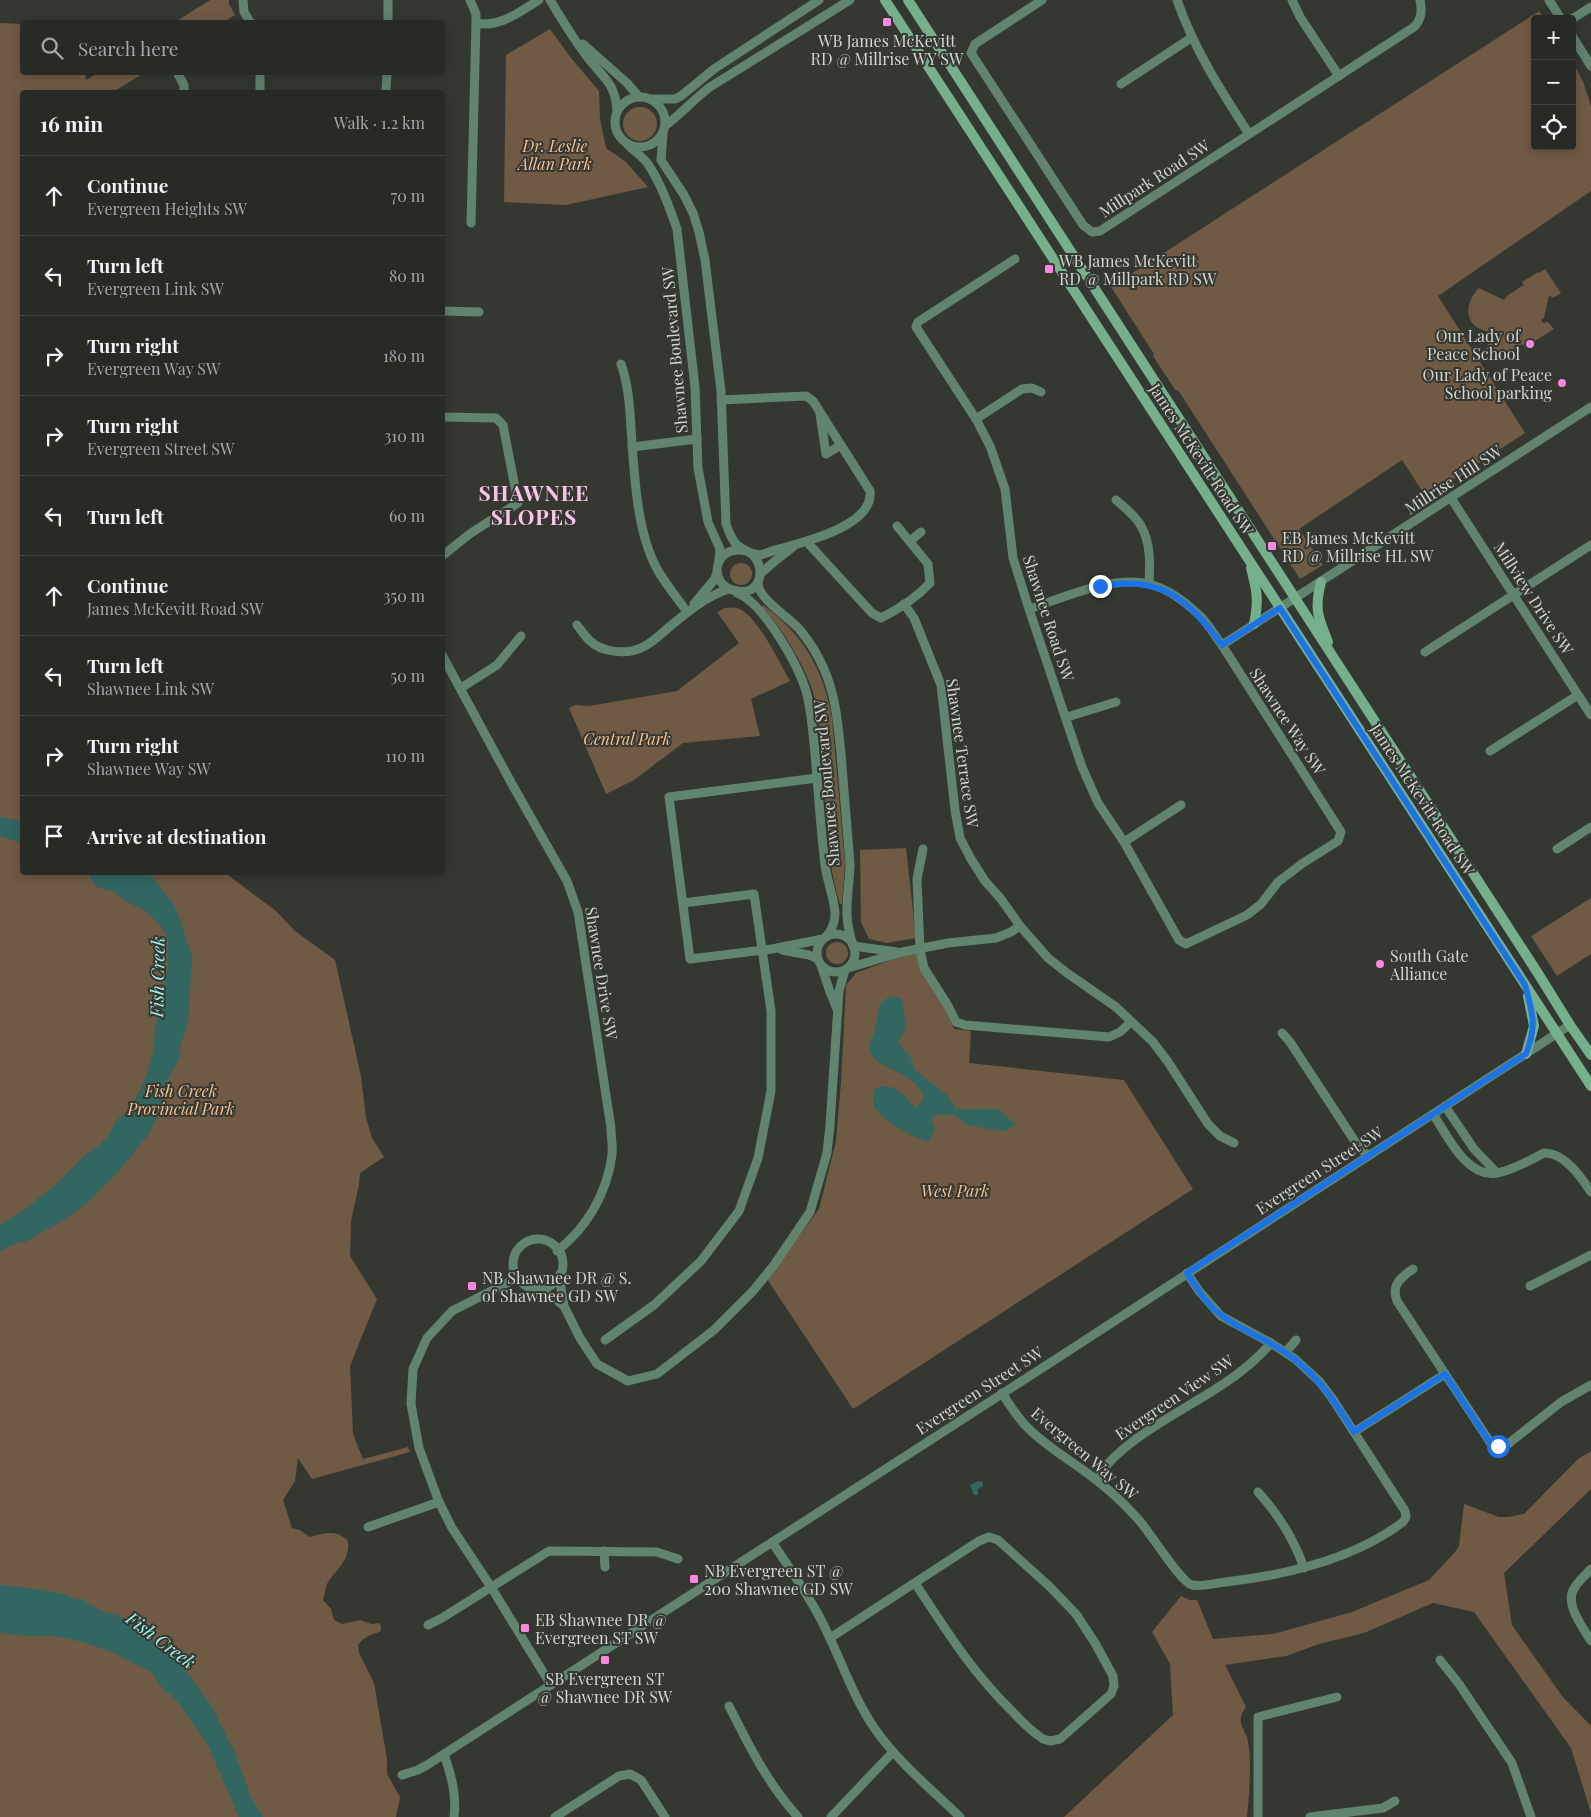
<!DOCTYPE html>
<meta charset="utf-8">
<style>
body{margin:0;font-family:"Playfair Display",serif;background:#343632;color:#f1f3f6}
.controls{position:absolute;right:15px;top:15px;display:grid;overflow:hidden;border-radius:5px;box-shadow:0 2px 12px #0003}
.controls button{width:45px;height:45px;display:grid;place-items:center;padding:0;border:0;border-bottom:1px solid #444642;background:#282a25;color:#f1f3f6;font:25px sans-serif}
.stop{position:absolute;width:15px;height:15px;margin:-11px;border:4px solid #1a73e8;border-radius:50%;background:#fff}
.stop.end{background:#1a73e8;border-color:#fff;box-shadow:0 1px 5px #0008}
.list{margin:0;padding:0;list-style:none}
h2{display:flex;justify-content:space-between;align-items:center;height:65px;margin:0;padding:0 20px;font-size:21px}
h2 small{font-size:16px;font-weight:400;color:#a5a7a7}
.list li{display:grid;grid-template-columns:32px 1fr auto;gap:15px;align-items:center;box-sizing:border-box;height:80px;padding:0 20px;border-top:1px solid #444642}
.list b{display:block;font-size:19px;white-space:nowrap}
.list p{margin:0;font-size:16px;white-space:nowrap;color:#a5a7a7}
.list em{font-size:16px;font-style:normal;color:#a5a7a7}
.icon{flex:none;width:28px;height:28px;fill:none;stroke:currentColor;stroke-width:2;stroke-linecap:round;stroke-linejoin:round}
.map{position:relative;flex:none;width:1591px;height:1817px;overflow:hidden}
.search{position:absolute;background:#282a25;box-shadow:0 2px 12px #0003;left:20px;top:20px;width:425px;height:55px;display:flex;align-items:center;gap:12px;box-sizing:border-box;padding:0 18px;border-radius:5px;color:#a5a7a7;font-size:19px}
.panel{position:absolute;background:#282a25;box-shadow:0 2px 12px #0003;left:20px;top:90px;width:425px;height:785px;border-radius:5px}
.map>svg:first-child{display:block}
.green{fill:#6f5a44}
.water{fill:#316661}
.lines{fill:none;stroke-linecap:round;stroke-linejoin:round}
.minor{stroke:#60846e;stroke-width:9}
.secondary{stroke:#75b08d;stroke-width:10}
.route{stroke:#1a73e8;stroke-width:6}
.poi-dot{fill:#fd86e1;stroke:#353831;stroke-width:2}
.labels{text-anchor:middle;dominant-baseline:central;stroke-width:4;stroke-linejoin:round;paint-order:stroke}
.poi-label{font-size:16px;fill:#d3d5d0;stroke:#353831;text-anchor:start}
.park-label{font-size:16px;font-style:italic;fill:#f5c390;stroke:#353831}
.street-label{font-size:16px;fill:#d3d5d0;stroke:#353831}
.water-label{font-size:18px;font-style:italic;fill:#9af4eb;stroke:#353831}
.district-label{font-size:21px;font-weight:bold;letter-spacing:1px;fill:#f9c3ea;stroke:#353831}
</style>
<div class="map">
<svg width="1591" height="1817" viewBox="0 0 1591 1817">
<rect width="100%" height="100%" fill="#353831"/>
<g class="green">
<polygon points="210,0 229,0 229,4 235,15 223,22 175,22"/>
<polygon points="1539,11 1545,19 1535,19 1535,146 1572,146 1572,61 1583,81 1591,106 1591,191 1438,296 1525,433 1426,497 1402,460 1299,529 1323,565 1300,579 1178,390 1176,391 1153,356 1154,354 1111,287"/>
<path d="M0,23L22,24V72L85,73L86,80L98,73H144L113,92H22V872L225,873L276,911L295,931L335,960L361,1076L366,1118L372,1138L384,1157L360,1173L359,1185L351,1221L350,1256L377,1299L350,1366L353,1434L363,1459L408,1447L410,1452L312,1479L298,1458L295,1481L283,1500L292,1528L300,1530L310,1537C322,1533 340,1529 348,1542C350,1562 335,1570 327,1584C325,1588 325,1595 323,1600L331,1609L334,1620L342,1624L360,1620L372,1624L379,1623L381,1627V1631C372,1635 364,1636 358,1645L359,1653L374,1683L387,1759V1774L400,1797L396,1817H0Z"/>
<polygon points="550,29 571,58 599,91 600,119 606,148 626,162 648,187 566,205 504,202 506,55"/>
<circle cx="640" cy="124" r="17"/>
<path d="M1545,269L1561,293L1553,298L1549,295L1544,318L1541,320L1543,323L1548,322L1554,329L1525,347L1522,344L1497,359L1486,350L1492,333C1486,331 1478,329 1474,325C1463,314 1470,297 1479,288L1504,300L1508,295L1524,285L1522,282L1538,272L1539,273Z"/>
<circle cx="741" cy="574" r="11"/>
<path d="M763,605C803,634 824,670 832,718L845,864L842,904H840C825,856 826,803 822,752C820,735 819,716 815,699C807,668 783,630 762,606Z"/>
<path d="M725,608C729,608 734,607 737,608C756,613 780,663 790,681L751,699L760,736L683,743L634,780L606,794L569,708L575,705L589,706L677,691L739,643L717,612Z"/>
<polygon points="906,848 916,938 887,943 869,939 861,922 860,850"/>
<polygon points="1591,898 1591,954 1557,976 1531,936"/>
<circle cx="837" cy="953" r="11"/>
<polygon points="918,950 954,1029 971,1031 969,1063 1124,1080 1193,1189 853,1409 767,1279 819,1209 836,1141 841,1082 846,985 856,973"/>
<path d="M1591,1451V1489L1504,1573L1512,1625L1562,1696L1591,1726V1813L1571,1748L1474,1612L1433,1603L1364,1633L1319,1644L1286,1656L1225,1665L1246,1707C1237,1720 1241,1723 1246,1735C1253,1751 1249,1798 1247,1817H1064L1173,1715L1170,1664L1152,1632L1181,1596L1190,1600H1197L1213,1639L1273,1634L1352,1612L1429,1580L1455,1552L1459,1546L1464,1504L1499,1517H1508L1524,1514L1578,1459Z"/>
</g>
<g class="water">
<polygon points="0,817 22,821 22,843 0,836"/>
<polygon points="87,873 149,873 174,905 180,918 192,957 188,1023 180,1046 179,1059 167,1081 162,1108 148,1135 118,1172 88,1202 66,1219 25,1242 19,1242 0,1251 0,1225 29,1206 61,1180 86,1154 101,1144 109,1135 116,1121 128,1110 139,1092 147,1074 153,1052 156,1022 162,1003 163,989 168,967 168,939 160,925 154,919 144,910 125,901 115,892 97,887"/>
<path d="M891,996L902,999L906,1027L898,1043L910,1056L916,1071L947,1095L956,1109H998L1016,1125L1005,1131L989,1129L965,1124L955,1115H936L931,1121L935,1128L929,1142C916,1139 882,1121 875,1108C872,1101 873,1096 875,1088C895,1081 903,1095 916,1108L924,1099C917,1067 866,1071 870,1044C871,1039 874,1034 875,1029C877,1020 878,1010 881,1002Z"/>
<polygon points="979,1481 983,1482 983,1486 978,1489 978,1495 974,1495 970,1485"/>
<polygon points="0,1585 36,1589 65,1594 73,1598 82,1599 101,1611 118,1615 170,1654 190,1676 211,1705 234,1751 251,1797 263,1817 239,1817 208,1745 177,1701 170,1694 166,1693 152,1673 114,1653 83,1642 55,1636 28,1636 0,1633"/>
</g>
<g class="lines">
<g class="minor">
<polyline points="243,0 244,12 250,22"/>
<path d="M470,0L476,14V23C500,28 519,12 539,0"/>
<path d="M550,0C562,20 574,40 588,58C603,77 616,84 617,111"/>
<path d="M1042,0L975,44L971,53L1083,225L1092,232L1100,231L1414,27C1422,19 1422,10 1420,0"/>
<path d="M1177,0C1194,49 1221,91 1249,134"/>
<polyline points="1292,0 1300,17 1339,76"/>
<polyline points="1549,0 1561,19"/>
<polyline points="1572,19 1591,7"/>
<polyline points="388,22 388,0"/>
<polyline points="1572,36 1591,66"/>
<polyline points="583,44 627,83 639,97"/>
<polyline points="178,74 184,85 184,92"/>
<polyline points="1121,84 1191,38"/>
<polyline points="260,92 260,72"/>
<polyline points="386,92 387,72"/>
<circle cx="640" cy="122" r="25"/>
<polyline points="650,99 675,99 681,96 714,69 819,0"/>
<path d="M665,126C681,114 694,99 710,87L850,0"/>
<path d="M663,133L661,160L684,195L693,213L699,232L705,260L721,391L726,524C729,532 731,539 737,545C742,549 748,551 753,555C762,565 763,581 752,589C747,592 742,592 737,591C706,587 713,543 746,551"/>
<path d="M628,145C634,151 643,157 648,164C661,184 669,206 677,229L695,387L698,468L708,522L720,549L719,560"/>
<polyline points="471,223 476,23"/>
<path d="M1015,259L918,322L916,327L976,419L990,446L1005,489L1013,558L1029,609L1082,767L1098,803L1124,842L1179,940L1186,944L1247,915L1261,904L1278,882L1303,863L1338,841L1341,832L1222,645C1215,636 1209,625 1201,617C1187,603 1169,589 1149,584C1112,575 1063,598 1029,609"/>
<polyline points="442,311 479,312"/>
<path d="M621,364C630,389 630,416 632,443C635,484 638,539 660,574C668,587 678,599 687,612"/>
<path d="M721,400L806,396L813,401L870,491C874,526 804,542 779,549C773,550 766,554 760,555C757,555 752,553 749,552"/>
<polyline points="820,414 826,454 841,445"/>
<polyline points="442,417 496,418 503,425 518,503 471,533 442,556"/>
<polyline points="976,419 1022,389 1032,388 1041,392"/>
<polyline points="632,447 697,439"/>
<polyline points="1451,498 1591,715"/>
<path d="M1116,500C1125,508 1136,516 1141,526C1151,543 1150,565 1149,584"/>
<polyline points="910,541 921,532"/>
<path d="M807,542L872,613L881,618C899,609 917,597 930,583L928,564L897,526"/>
<polyline points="761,573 775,561 793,547"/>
<path d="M758,583C758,599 789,617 800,630C809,641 818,655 824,669C836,696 838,725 841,754C844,791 847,827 850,864C849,896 842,913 853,945"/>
<path d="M737,593C763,602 798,665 806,691C811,708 812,726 814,743C818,784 820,824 825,865C827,881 834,897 835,913C835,923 832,930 826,937"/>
<polyline points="694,604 714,580 717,573"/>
<path d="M577,625C581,630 585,636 589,640C602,653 628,655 643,647C653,642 660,635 668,628C686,613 706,596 729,589"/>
<polyline points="1222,645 1591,407"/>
<polyline points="1425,652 1591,545"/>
<path d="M442,655L513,786L567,881L578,912L611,1128C611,1137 613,1147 612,1155C607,1193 587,1228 557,1251"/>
<polyline points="461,688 497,665 521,636"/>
<polyline points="1067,717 1116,702"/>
<polyline points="1490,751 1578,695"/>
<polyline points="817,778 669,797 690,959 772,949 823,939"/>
<polyline points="1124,842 1181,805"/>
<polyline points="923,849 917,879 920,950 924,968 929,976 947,1004 956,1022 965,1025 1109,1037 1120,1032 1131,1022"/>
<polyline points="1557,849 1591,827"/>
<polyline points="1020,926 1048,958 1067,973 1116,1007 1153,1042 1168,1062 1208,1124 1220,1136 1234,1143"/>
<circle cx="836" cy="953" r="19"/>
<polyline points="853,946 897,952"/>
<polyline points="782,950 809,955 818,959"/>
<polyline points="821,965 830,992 837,1009"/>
<polyline points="848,968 902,952 948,943 996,938 1011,932 1020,926 1001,899 985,881 971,859 960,838 955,810 941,685 914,618 904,604"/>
<polyline points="1282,1033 1290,1042 1356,1143 1368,1156"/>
<polyline points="1445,1106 1474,1149 1497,1173"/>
<path d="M1433,1114C1447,1135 1467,1179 1497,1173C1511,1171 1531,1160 1544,1153C1564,1152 1581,1177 1591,1192"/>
<circle cx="538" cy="1264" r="25"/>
<path d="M1413,1269C1400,1278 1391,1285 1397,1301L1490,1442L1498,1446L1508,1444L1561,1402L1591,1385"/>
<polyline points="560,1274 561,1289 564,1306 580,1338 597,1364 628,1381 657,1374 714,1330 753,1291 774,1265 810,1212 827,1153 830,1125 839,991 845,970"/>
<polyline points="517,1278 452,1311 427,1338 413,1369 411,1404 419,1448 439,1502 452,1528 491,1587 551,1685"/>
<polyline points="1530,1286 1591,1255"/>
<polyline points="537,1289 553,1297 564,1306"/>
<polyline points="605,1340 654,1305 701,1261 739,1211 758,1158 771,1091 771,1011 754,894 683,903"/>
<polyline points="1286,1352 1296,1340"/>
<path d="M1002,1393C1010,1405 1018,1419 1029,1429C1045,1445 1065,1457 1083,1470C1103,1484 1121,1500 1137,1518C1149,1530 1180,1582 1192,1585C1202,1587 1215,1583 1226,1582C1286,1575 1353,1560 1403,1522L1406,1517L1405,1511L1332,1398L1319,1381L1295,1359L1271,1343L1221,1316L1199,1291L1187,1273"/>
<polyline points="1354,1432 1445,1374"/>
<path d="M1095,1479C1140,1418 1223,1400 1271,1343"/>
<path d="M1258,1492C1278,1514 1294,1539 1304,1568"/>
<polyline points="368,1527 439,1502"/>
<path d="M772,1542C788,1566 805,1590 819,1616C839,1653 851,1694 875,1729C898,1762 931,1789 960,1817"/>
<polyline points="604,1551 605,1567"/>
<path d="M1591,1569C1586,1575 1579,1580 1575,1587C1563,1603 1583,1627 1591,1641"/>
<polyline points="428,1625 442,1618 549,1551 657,1552 678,1559"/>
<path d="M830,1638L979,1541L989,1537L998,1540L1049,1586L1076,1614L1095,1643L1113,1676L1114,1686L1111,1694L1060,1739L1050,1741L1043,1739C1031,1731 1021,1721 1012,1711C971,1671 946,1630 915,1583"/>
<polyline points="1440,1660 1459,1684 1512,1763 1531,1817"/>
<path d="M729,1706C749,1746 768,1784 798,1817"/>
<path d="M444,1754C451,1775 457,1795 454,1817"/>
<polyline points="402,1775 418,1770 427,1765 1073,1348 1570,1025"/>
<polyline points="555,1817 619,1776 630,1774 641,1780 665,1817"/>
<polyline points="831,1817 893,1752"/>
<polyline points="1258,1817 1258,1717 1337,1697"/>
<polyline points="1310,1817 1383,1808 1395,1801"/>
</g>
<g class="secondary">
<polyline points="885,0 1591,1086"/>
<polyline points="908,0 1539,975 1570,1025 1591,1055"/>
<path d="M1251,568C1257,591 1259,600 1254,624"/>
<path d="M1321,582C1314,609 1318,617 1328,642"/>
<polyline points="1526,1054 1534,1026 1528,996"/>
</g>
</g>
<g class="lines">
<path class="route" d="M1100,586C1161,575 1187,598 1222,645L1280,608L1525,985C1533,1014 1537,1025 1526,1054L1187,1273C1197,1288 1206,1304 1221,1315C1243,1332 1271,1340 1293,1358C1320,1378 1336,1404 1354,1432L1445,1374L1488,1440L1498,1446"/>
</g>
<g class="poi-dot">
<rect x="882" y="17" width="10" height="10" rx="2.5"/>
<rect x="1044" y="264" width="10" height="10" rx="2.5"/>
<circle cx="1530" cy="344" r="5"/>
<circle cx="1562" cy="383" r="5"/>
<rect x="1267" y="541" width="10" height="10" rx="2.5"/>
<circle cx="1380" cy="964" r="5"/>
<rect x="467" y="1281" width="10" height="10" rx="2.5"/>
<rect x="689" y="1574" width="10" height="10" rx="2.5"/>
<rect x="520" y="1623" width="10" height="10" rx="2.5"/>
<rect x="600" y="1655" width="10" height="10" rx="2.5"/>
</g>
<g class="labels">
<g class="poi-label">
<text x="887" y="40" text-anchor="middle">WB James McKevitt<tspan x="887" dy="18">RD @ Millrise WY SW</tspan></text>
<text x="1059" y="260">WB James McKevitt<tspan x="1059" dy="18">RD @ Millpark RD SW</tspan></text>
<text x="1520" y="335" text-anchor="end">Our Lady of<tspan x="1520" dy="18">Peace School</tspan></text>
<text x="1552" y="374" text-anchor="end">Our Lady of Peace<tspan x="1552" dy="18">School parking</tspan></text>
<text x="1282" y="537">EB James McKevitt<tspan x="1282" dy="18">RD @ Millrise HL SW</tspan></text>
<text x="1390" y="955">South Gate<tspan x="1390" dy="18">Alliance</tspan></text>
<text x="482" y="1277">NB Shawnee DR @ S.<tspan x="482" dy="18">of Shawnee GD SW</tspan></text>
<text x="704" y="1570">NB Evergreen ST @<tspan x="704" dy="18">200 Shawnee GD SW</tspan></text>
<text x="535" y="1619">EB Shawnee DR @<tspan x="535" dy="18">Evergreen ST SW</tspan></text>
<text x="605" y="1678" text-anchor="middle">SB Evergreen ST<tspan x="605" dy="18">@ Shawnee DR SW</tspan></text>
</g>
<g class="park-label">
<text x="555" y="145">Dr. Leslie<tspan x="555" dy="18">Allan Park</tspan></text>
<text x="627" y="738">Central Park</text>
<text x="181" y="1090">Fish Creek<tspan x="181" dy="18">Provincial Park</tspan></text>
<text x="955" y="1190">West Park</text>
</g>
<g class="street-label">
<text transform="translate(1154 178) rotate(-33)">Millpark Road SW</text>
<text transform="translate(674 350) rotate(-95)">Shawnee Boulevard SW</text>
<text transform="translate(1202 459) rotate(57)">James McKevitt Road SW</text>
<text transform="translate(1453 479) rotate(-33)">Millrise Hill SW</text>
<text transform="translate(1534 598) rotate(57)">Millview Drive SW</text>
<text transform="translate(1049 618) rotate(72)">Shawnee Road SW</text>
<text transform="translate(1288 721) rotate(57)">Shawnee Way SW</text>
<text transform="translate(963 753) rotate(82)">Shawnee Terrace SW</text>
<text transform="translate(826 783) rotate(-95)">Shawnee Boulevard SW</text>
<text transform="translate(1423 799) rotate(57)">James McKevitt Road SW</text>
<text transform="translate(602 973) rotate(81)">Shawnee Drive SW</text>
<text transform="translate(1319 1170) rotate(-33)">Evergreen Street SW</text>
<text transform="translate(979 1390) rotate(-33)">Evergreen Street SW</text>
<text transform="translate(1174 1397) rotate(-34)">Evergreen View SW</text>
<text transform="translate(1085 1453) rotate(40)">Evergreen Way SW</text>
</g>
<g class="water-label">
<text transform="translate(157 977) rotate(-89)">Fish Creek</text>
<text transform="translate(161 1640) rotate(37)">Fish Creek</text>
</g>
<g class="district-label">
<text x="534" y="492">SHAWNEE<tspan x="534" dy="24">SLOPES</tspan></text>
</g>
</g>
</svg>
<div class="controls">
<button>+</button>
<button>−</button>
<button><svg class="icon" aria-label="locate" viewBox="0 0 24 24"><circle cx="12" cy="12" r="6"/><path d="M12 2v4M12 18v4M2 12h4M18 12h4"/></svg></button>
</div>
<div class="stop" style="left:1498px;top:1446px"></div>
<div class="stop end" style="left:1100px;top:586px"></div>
<div class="search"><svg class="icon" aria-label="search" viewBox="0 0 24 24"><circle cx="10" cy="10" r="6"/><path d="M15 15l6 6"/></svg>Search here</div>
<section class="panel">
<h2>16 min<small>Walk · 1.2 km</small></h2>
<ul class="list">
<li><svg class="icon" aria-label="ahead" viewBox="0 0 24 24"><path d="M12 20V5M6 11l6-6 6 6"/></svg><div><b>Continue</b><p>Evergreen Heights SW</p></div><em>70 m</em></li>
<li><svg class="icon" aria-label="left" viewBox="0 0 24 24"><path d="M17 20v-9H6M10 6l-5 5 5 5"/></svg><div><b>Turn left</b><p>Evergreen Link SW</p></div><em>80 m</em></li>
<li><svg class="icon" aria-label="right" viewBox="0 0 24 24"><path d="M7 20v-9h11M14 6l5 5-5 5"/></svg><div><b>Turn right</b><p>Evergreen Way SW</p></div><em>180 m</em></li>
<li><svg class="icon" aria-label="right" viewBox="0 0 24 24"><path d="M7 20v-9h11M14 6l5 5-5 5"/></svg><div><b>Turn right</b><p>Evergreen Street SW</p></div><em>310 m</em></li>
<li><svg class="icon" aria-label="left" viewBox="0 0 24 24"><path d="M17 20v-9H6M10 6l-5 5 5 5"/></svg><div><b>Turn left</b></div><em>60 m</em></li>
<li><svg class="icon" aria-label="ahead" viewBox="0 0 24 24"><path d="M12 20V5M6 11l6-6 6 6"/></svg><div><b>Continue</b><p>James McKevitt Road SW</p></div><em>350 m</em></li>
<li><svg class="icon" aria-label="left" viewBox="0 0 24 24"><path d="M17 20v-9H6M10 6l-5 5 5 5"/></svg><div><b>Turn left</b><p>Shawnee Link SW</p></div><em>50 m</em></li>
<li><svg class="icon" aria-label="right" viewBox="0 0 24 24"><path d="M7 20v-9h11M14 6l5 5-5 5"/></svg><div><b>Turn right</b><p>Shawnee Way SW</p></div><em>110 m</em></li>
<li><svg class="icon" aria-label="arrive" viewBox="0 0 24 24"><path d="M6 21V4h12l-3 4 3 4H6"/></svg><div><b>Arrive at destination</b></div></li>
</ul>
</section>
</div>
